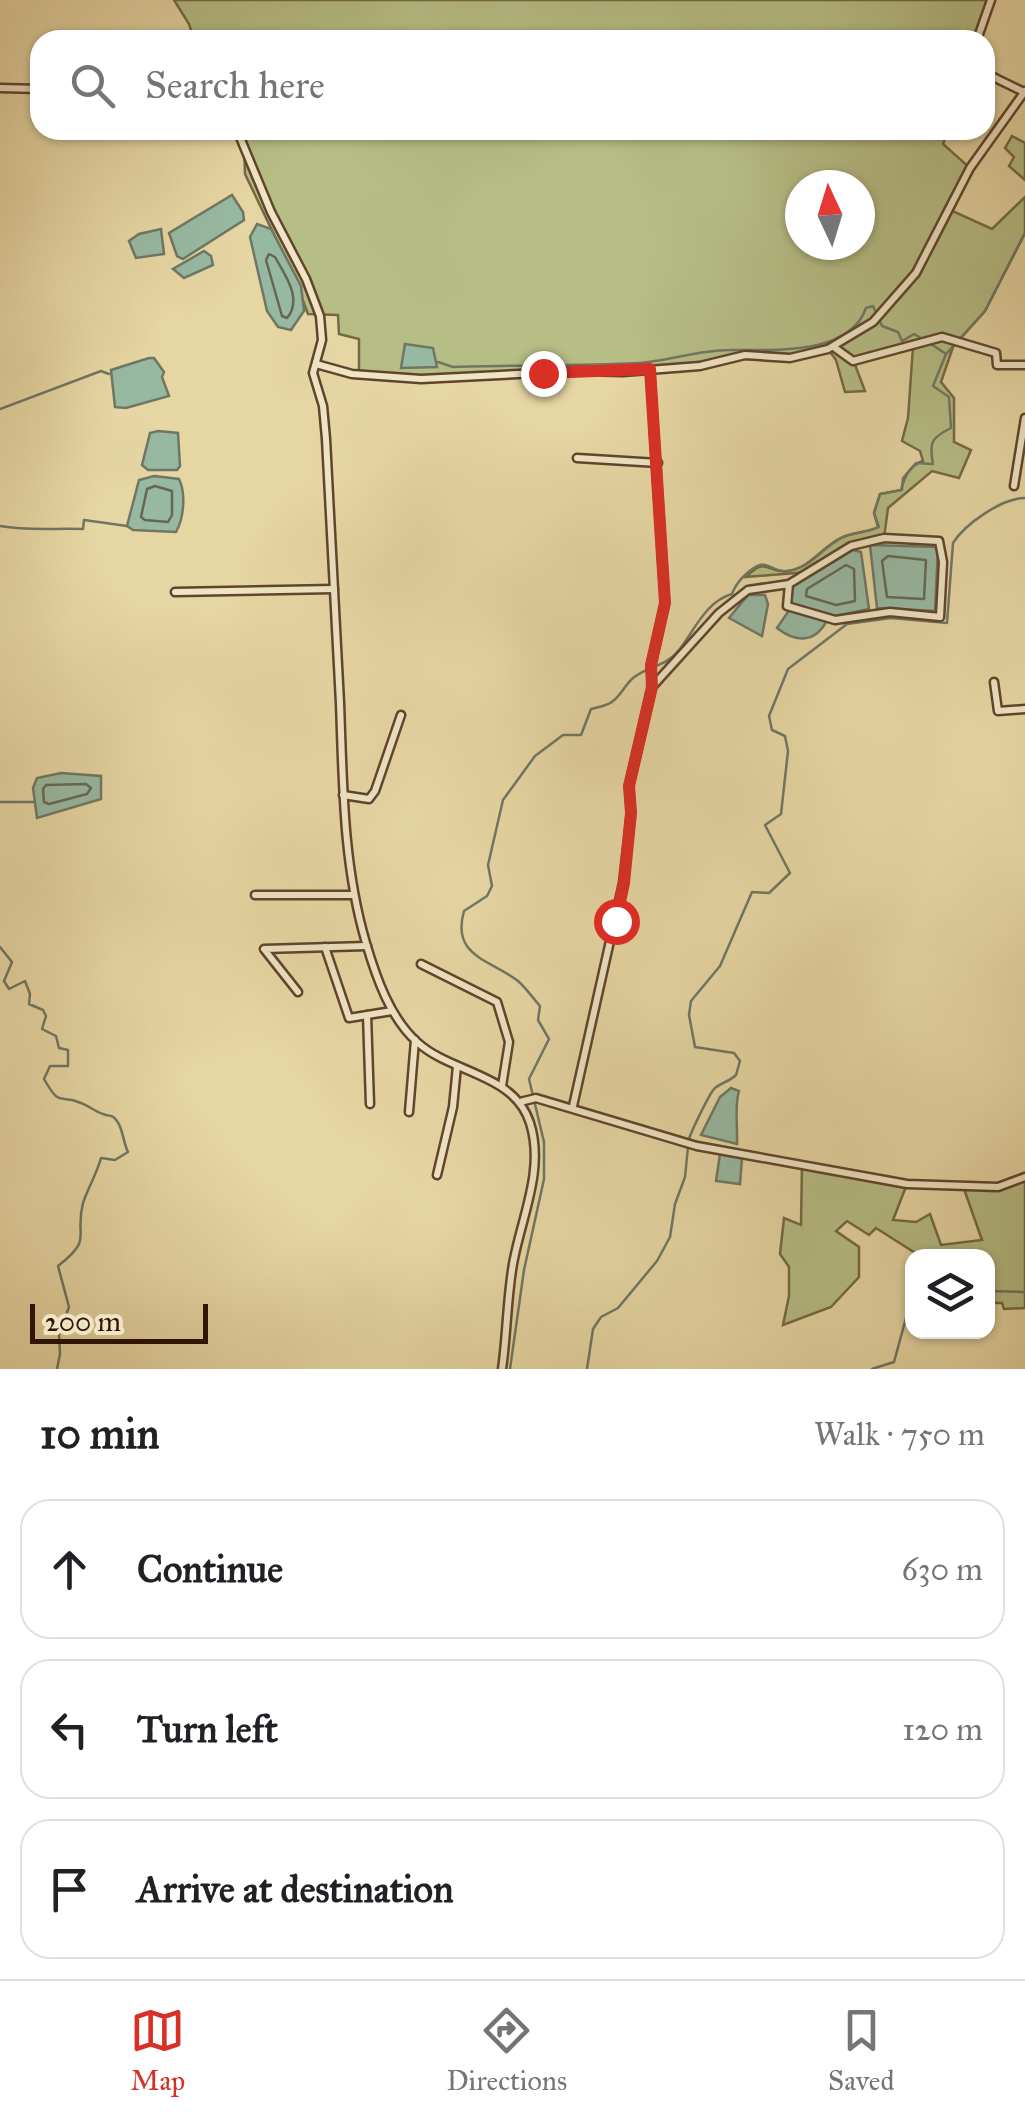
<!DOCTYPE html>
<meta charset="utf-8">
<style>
body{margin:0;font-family:"IM FELL Great Primer",serif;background:#f6f6f6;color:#202124}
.controls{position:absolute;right:30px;bottom:30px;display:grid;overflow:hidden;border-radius:20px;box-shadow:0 2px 8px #0004}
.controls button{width:90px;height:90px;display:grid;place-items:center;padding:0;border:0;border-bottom:2px solid #e0e0e0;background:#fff;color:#202124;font:50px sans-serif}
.compass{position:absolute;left:785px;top:170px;width:90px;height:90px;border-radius:50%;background:#fff;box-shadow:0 2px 8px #0004;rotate:356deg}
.scale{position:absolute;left:30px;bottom:25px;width:178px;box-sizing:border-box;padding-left:10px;border:5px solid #331505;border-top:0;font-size:28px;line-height:35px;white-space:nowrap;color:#331505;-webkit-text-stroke:8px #efe4c3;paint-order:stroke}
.stop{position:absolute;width:30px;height:30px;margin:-22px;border:8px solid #d93025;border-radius:50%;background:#fff}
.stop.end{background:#d93025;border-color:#fff;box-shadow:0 2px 10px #0008}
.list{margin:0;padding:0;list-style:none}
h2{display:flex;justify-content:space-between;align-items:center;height:130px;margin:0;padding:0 40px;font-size:42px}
h2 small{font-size:32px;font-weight:400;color:#757577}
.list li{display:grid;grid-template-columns:65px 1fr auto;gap:30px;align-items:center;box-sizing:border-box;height:140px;margin:0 20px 20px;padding:0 20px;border:2px solid #e0e0e0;border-radius:30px}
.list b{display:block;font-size:38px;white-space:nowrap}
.list em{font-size:32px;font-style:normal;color:#757577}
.icon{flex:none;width:55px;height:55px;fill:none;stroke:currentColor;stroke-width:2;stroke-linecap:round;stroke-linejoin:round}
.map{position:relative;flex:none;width:1025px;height:1369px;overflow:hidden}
.search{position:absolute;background:#fff;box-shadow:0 2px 8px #0004;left:30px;right:30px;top:30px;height:110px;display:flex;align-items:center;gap:25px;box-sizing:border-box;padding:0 35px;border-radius:30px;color:#757577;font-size:38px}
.sheet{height:610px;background:#fff}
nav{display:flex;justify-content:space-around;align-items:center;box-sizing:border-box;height:140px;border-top:2px solid #e0e0e0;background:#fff;font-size:28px;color:#757577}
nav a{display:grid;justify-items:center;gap:5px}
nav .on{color:#d93025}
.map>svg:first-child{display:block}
.green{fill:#b6bd85;stroke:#746945;stroke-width:2.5;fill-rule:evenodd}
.water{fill:#97b9a2;stroke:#6f7763;stroke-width:2.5}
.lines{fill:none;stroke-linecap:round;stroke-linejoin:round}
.shore{stroke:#656754;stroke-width:2.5}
.stream{stroke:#6f7763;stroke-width:2.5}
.minor-casing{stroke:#60452c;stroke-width:11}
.minor{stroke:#efe4c3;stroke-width:6}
.route{stroke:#d93025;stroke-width:12}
</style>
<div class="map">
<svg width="1025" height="1369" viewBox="0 0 1025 1369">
<rect width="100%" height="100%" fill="#e6d6a3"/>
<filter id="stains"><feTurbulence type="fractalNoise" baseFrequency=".002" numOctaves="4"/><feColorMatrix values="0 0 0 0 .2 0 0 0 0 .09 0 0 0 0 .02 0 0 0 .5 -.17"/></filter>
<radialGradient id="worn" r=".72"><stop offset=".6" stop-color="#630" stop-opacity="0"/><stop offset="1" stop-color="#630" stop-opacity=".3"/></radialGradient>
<g class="green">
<polygon points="174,0 991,0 977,40 194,40 189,24"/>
<path d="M237,130H948L943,144L970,168L950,210L992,229L1025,197V233L985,311L953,347L941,382L954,398V442L971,450L959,478L932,471L888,508L884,538L851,546L809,572L746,577C768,555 765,574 788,571C810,568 822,547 841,538C852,532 867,533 878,527L874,513L880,494L901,490C904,477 910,465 923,461L920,451L902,441L908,418L913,347L854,362L865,391L845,392L836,360L828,349L790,358L745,355L700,366L453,378L359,375V339L339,334L338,315L308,314L292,272L245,174L244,144ZM800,185H860V245H800Z"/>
<polygon points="1012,136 1025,143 1025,180 1009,166 1014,157 1005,148"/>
<polygon points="802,1164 907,1184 893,1220 916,1222 930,1214 941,1245 982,1240 963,1186 998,1187 1025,1177 1025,1308 1004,1309 1002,1303 988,1303 988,1256 920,1256 876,1228 869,1235 847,1221 836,1231 859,1247 859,1277 831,1307 783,1325 789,1296 789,1267 780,1254 784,1218 801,1225"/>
</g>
<g class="water">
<polygon points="232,195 243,212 244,220 183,259 177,256 169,233"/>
<polygon points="257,224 271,229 301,286 304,311 291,330 278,327 267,311 250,237"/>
<polygon points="161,229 164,254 136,258 129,241 139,234"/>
<polygon points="204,251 211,256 213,265 184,278 173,269"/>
<polygon points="405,344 433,348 437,367 401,368"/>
<polygon points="149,358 154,358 164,372 162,377 169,396 126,408 115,407 111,370"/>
<polygon points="158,431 178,433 180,466 177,470 148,470 142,465 150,433"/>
<path d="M154,476L179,479C186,493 184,518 176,532L133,530L127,526L139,480Z"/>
<polygon points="870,545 938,547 935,611 877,608"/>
<polygon points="853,550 861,552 869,609 836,616 790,604 791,587"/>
<polygon points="748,595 765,595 768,604 762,636 729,618"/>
<path d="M790,609L827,620C816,643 796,643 777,628Z"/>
<polygon points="61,773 101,776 101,799 37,818 33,788 37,778"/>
<path d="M731,1088L739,1091C734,1107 738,1127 737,1144L701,1135L720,1097Z"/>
<polygon points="720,1154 742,1158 740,1184 716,1181"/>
</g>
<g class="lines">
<g class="shore">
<path d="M269,254L275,257C285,275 303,299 287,318L282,316L266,260Z"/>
<polygon points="155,486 172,491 172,515 168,522 145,520 141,517 147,489"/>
<polygon points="888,556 926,560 924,599 887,597 882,561"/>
<polygon points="846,565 854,569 855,601 836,605 806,596 807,589"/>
<polygon points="86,784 91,788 87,794 49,804 44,802 43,789 46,785"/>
</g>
<g class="stream">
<polyline points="931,344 946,354 985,311 1025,233"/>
<path d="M438,362L453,367C515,365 576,366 638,363C668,361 699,350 729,350C771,349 849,357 866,308L873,306L882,326L898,332L902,341L914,334L924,340"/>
<polyline points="0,409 101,371 109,374"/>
<path d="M0,526C28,531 55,528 83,529L84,520L127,526"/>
<polyline points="0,802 34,802"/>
<path d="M0,947L12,962L4,981L9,989L25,981L30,994L29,1004L43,1010L46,1016L42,1029L56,1036L59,1048L68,1050V1066H50L44,1079C61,1109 59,1093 81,1103C89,1106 96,1112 103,1114C111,1117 112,1114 117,1121C123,1129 123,1142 128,1152L115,1160L101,1158C97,1173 88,1188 83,1203C74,1238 94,1238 58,1266L69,1307L59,1334L60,1354L57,1369"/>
<path d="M689,1139C691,1132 710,1092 715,1088C722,1082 729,1082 736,1075L740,1061L734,1053L695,1047L689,1015L691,1001L720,966L752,892L769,893L790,873L765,825L781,814L788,751L785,736L772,730L769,716L788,669L847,624L891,618L947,623L953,543C965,524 1002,498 1025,498"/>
<polyline points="988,1291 1025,1292"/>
<path d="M510,1369L524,1270L544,1179V1142L529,1079L549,1039L538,1020L540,1006C533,998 526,988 518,981C490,959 451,957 464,911L487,896L492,886L488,865L503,800L535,756L563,735H581L591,709C597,707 608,706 613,701C621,695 625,685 633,678C648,666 667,666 679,650C694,631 706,601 732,594C736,583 746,572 757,566C767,561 776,573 787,571C810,569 822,548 841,538C852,532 867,533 879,527L874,513L880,494L902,490L903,478L916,463L933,464C929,442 931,438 951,428L949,397L933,386L946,354"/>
<polyline points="587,1369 593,1329 601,1317 618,1308 657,1261 670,1237 675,1204 685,1177 688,1147"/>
<polyline points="872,1369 894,1362 912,1296"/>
</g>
<g class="minor-casing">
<g id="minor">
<polyline points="977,40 991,0"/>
<polyline points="985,73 1024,92"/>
<polyline points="0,88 40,89"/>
<path d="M237,130L271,212L306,279L320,316L322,340L313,373L323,406L326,439C331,527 336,615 340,703C343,784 343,865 366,943C376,977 390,1018 417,1042C452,1074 514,1073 530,1123C545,1170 521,1218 513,1264C507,1298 507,1334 502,1369"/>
<polyline points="835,348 853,361 942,337 996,353 997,365 1025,365"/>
<polyline points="316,364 352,374 421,379 579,371 623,372 700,366 745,355 790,358 828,349 873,322 916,273 970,168 1025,91"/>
<polyline points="577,458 658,463"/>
<polyline points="1014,486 1025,418"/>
<polyline points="175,592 334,589"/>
<polyline points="994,682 998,711 1025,709"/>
<polyline points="652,687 719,613 748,590 789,584 851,546 884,538 939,541 943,562 940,617 890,612 835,620 787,606 789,584"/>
<polyline points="343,795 369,799 375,791 401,715"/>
<polyline points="255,895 353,895"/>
<polyline points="325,947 349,1018 392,1011"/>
<polyline points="421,964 497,1002 509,1042 502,1086"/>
<polyline points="298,992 264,949 367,946"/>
<polyline points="367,1015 370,1104"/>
<polyline points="520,1102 536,1098 697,1146 907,1184 998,1187 1025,1177"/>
<polyline points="573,1106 623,883 631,813 629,786 652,687 651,665 665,603 650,369"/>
<polyline points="409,1112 415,1040"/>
<polyline points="437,1175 453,1107 457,1066"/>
</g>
</g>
<use href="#minor" class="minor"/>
</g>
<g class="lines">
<polyline class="route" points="543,373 650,369 665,603 651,665 652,687 629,786 631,813 624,883 616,921"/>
</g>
<rect width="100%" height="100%" filter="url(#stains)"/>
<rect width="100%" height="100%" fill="url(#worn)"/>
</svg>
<div class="controls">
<button><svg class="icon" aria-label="layers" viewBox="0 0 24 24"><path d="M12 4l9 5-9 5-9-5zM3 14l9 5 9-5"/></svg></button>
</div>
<svg class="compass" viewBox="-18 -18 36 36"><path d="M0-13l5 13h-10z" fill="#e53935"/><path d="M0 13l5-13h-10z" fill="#757577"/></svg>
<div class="scale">200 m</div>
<div class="stop" style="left:616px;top:921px"></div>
<div class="stop end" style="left:543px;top:373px"></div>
<div class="search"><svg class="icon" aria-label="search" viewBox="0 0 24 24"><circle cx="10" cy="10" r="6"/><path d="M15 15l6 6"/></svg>Search here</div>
</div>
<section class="sheet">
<h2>10 min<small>Walk · 750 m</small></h2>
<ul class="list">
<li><svg class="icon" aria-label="ahead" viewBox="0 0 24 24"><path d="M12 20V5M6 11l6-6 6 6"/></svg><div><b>Continue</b></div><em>630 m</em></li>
<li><svg class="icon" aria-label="left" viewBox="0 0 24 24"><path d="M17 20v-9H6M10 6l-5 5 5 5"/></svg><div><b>Turn left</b></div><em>120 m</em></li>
<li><svg class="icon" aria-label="arrive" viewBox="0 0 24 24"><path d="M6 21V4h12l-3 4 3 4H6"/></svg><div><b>Arrive at destination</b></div></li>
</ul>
</section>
<nav>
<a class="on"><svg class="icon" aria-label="map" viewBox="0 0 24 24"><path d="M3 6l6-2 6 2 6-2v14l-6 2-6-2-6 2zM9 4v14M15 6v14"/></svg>Map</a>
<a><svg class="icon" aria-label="directions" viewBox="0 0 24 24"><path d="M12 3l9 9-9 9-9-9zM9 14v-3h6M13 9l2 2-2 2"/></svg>Directions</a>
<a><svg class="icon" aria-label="saved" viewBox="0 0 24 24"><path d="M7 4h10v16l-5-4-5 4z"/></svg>Saved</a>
</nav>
